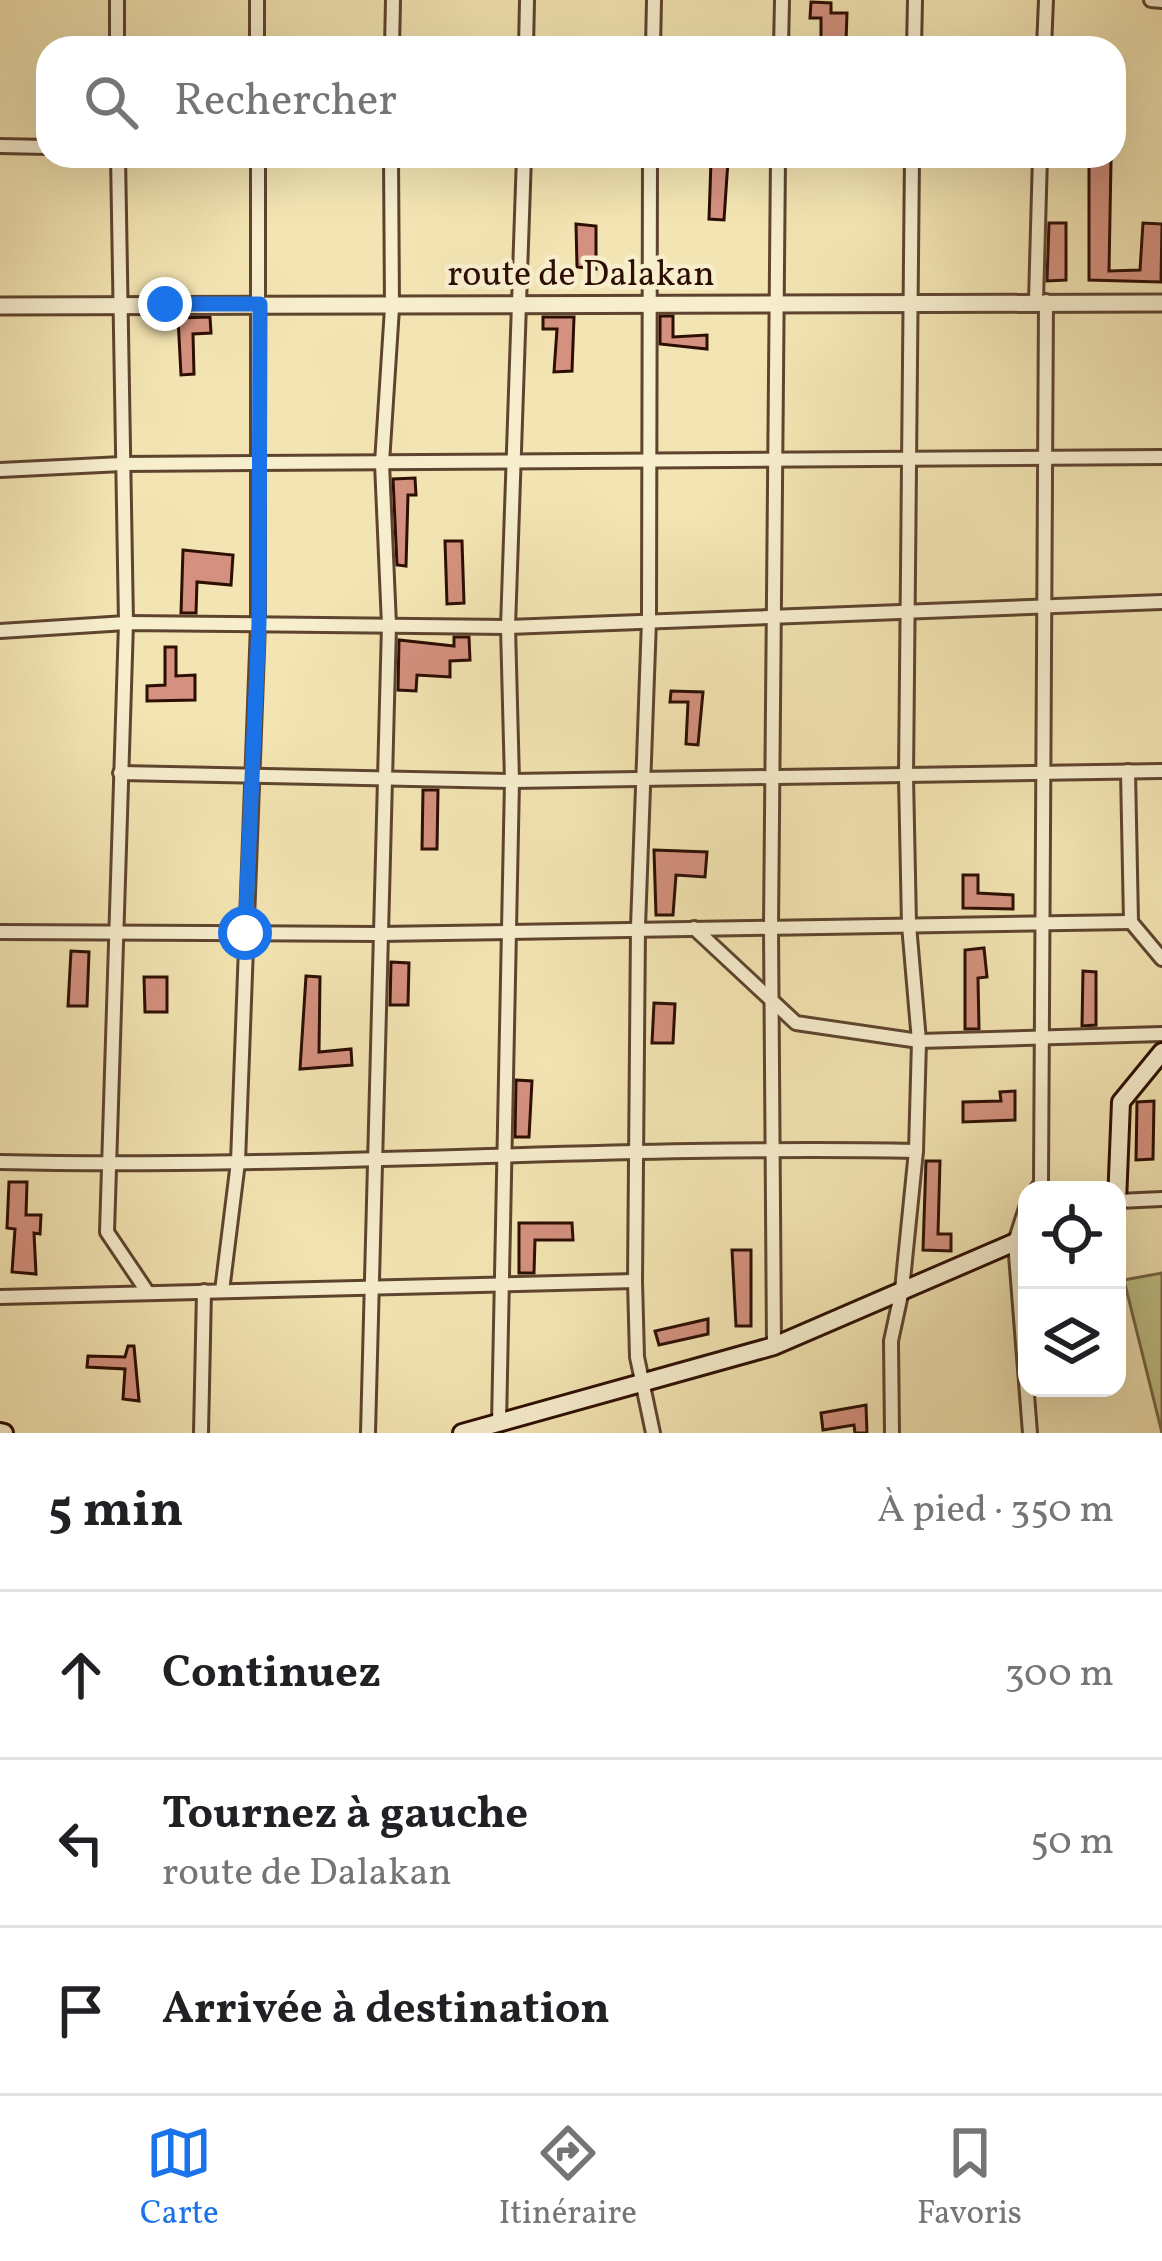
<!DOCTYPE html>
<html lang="fr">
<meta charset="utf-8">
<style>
body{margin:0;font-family:Vollkorn,serif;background:#f2f2f2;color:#202124}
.controls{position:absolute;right:36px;bottom:36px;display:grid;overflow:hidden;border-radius:24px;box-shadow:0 12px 48px #0002}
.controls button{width:108px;height:108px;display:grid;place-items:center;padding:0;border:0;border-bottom:3px solid #e0e0e0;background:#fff;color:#202124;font:60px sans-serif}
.stop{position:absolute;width:36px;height:36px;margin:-27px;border:9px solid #1a73e8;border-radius:50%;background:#fff}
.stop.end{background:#1a73e8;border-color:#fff;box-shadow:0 3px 12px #0008}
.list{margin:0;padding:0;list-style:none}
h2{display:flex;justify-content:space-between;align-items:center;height:156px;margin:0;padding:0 48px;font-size:51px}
h2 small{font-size:39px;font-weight:400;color:#757577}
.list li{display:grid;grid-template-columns:78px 1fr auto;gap:36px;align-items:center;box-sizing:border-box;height:168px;padding:0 48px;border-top:3px solid #e0e0e0}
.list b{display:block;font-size:45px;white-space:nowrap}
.list p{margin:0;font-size:39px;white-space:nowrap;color:#757577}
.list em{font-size:39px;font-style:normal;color:#757577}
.icon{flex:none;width:66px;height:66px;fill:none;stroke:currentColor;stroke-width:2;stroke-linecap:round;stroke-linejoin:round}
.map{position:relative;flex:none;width:1162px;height:1433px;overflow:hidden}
.search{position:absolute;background:#fff;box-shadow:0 12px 48px #0002;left:36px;right:36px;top:36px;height:132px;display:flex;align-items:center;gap:30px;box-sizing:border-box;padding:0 42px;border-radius:36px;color:#757577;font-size:45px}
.sheet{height:660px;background:#fff}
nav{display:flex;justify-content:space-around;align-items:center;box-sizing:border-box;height:168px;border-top:3px solid #e0e0e0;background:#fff;font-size:33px;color:#757577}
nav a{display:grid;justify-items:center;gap:6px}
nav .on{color:#1a73e8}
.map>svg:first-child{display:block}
.green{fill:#c2c288;stroke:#786846;stroke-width:3}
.building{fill:#d4917f;stroke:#2d0e03;stroke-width:3}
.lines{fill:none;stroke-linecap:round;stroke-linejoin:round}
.minor-casing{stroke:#5e442f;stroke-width:18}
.tertiary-casing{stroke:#5e442f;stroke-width:21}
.secondary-casing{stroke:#2d0e03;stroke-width:22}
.minor{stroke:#f7eece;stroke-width:12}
.tertiary{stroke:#f7eece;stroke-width:15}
.secondary{stroke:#f7eece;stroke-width:16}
.route{stroke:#1a73e8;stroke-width:15}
.labels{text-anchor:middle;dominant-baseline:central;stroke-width:9;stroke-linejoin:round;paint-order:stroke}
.street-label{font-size:36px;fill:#2d0e03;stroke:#f7eece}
</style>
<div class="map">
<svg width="1162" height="1433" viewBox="0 0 1162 1433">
<rect width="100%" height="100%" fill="#f3e5b3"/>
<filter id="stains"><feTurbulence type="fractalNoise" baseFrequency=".00167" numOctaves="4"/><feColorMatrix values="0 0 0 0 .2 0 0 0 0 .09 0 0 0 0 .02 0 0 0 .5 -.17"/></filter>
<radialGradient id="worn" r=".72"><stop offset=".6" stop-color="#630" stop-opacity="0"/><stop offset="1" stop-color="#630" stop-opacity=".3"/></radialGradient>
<polygon class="green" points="1162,1273 1162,1433 1124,1280"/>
<g class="building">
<polygon points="811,2 831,3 831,13 847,13 846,42 821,48 821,18 810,18"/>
<polygon points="1089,160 1111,161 1109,271 1140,270 1143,223 1162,224 1161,282 1089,280"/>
<polygon points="711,161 728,161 724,220 709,219"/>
<polygon points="1049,223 1066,223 1066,280 1047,281"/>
<polygon points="576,224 596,226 596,269 577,267"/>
<polygon points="660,316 673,316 673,337 707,335 707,349 660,344"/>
<polygon points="210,317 211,333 193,334 194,374 181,375 178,318"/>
<polygon points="543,317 574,317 572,371 554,372 557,329 543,329"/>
<polygon points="415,478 416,495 408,495 406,566 397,565 393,479"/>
<polygon points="445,541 462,541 464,603 447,604"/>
<polygon points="183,550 233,555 231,585 197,582 196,613 181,613"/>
<polygon points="454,637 469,637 470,660 450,661 450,677 417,675 416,691 398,690 399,640 454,646"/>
<polygon points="165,647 176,647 176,676 195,675 195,700 147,701 147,686 165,685"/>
<polygon points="671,691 703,692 698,745 686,744 688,702 670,702"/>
<polygon points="423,790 438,790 437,849 422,849"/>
<polygon points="654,850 707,852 705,877 676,875 673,915 656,915"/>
<polygon points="963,875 978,875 978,893 1013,895 1013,909 963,908"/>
<polygon points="984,948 987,977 978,978 979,1029 965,1029 965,950"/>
<polygon points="71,951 89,952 87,1006 68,1006"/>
<polygon points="391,962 409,963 408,1005 390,1005"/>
<polygon points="1083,971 1096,972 1096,1025 1082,1026"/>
<polygon points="306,976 320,977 319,1052 351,1049 352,1065 300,1069"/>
<polygon points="144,977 167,977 167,1012 145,1012"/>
<polygon points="654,1003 675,1004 673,1043 652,1043"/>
<polygon points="516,1080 532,1081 529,1137 515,1137"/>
<polygon points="1015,1091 1015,1120 963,1122 963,1102 1001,1101 1000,1092"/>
<polygon points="1154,1101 1153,1159 1136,1160 1137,1102"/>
<polygon points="926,1161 940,1161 938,1234 951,1234 951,1251 923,1250"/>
<polygon points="9,1182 27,1182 26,1215 41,1215 40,1234 34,1233 36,1274 12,1272 15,1229 7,1228"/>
<polygon points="519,1223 572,1223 573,1240 535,1240 534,1273 519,1273"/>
<polygon points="732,1250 751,1250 751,1326 736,1326"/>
<polygon points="708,1319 708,1334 659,1345 655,1331"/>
<polygon points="128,1346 134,1346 139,1401 123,1399 125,1369 87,1367 88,1356 125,1357"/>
<polygon points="866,1405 867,1433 855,1433 854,1425 823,1430 821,1413"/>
</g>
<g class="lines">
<g class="minor-casing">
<g id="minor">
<polyline points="117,0 117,48"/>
<polyline points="257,0 257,48"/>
<polyline points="1151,0 1162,1"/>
<polyline points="392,48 393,0"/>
<polyline points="526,48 527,0"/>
<polyline points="653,48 654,0"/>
<polyline points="781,48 782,0"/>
<polyline points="914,48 915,0"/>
<polyline points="1044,48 1046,0"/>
<polyline points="0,146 48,147"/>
<polyline points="118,156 126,623 107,1232 148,1293"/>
<polyline points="650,156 649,620 638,927 635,1281 637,1357 653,1433"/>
<polyline points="1036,301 1040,156"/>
<polyline points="0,470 122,464 1162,457"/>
<polyline points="0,631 126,623 508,627 1162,602"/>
<polyline points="1128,771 1131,922 1162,959"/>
<polyline points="120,773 512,781 1162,771"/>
<polyline points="694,928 796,1023 919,1041 1162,1034"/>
<polyline points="0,932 379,934 1131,922"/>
<path d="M0,1162C305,1169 610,1145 916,1151"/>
<polyline points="1036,1190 1041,1183 1046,301"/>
<polyline points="1118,1201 1162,1199"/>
<polyline points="1027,1205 1015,1242 1030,1433"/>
<polyline points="222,1291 238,1162 258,624 258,156"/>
<polyline points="0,1297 635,1281"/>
<polyline points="774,1346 771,927 778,156"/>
<polyline points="499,1424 512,781 508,627 524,156"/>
<polyline points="201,1433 204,1291"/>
<polyline points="368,1433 389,625 382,463 392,308 391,156"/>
<polyline points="892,1433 891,1341 902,1290 916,1151 919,1041 909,925 906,777 912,156"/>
</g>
</g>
<g class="tertiary-casing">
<polyline id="tertiary" points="0,306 1162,303"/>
</g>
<g class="secondary-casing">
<g id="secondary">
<polyline points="1117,1202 1121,1102 1162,1052"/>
<polyline points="0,1432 4,1433"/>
<polyline points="462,1433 774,1346 1027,1237"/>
</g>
</g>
<use href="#minor" class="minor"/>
<use href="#tertiary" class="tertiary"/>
<use href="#secondary" class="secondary"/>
</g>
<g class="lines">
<polyline class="route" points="165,304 260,304 259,624 245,933"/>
</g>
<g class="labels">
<g class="street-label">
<text x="581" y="276">route de Dalakan</text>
</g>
</g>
<rect width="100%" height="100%" filter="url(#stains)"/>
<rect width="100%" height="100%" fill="url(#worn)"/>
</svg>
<div class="controls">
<button><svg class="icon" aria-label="locate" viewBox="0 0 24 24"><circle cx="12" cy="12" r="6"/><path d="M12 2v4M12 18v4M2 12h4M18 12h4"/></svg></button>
<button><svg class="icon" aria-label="layers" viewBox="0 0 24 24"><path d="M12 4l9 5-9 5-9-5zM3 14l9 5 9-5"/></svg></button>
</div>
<div class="stop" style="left:245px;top:933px"></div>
<div class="stop end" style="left:165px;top:304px"></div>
<div class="search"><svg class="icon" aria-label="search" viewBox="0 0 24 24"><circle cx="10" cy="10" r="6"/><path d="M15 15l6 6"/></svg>Rechercher</div>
</div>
<section class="sheet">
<h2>5 min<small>À pied · 350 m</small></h2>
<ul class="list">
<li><svg class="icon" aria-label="ahead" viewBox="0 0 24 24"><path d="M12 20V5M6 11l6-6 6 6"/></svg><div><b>Continuez</b></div><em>300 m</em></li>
<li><svg class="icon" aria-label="left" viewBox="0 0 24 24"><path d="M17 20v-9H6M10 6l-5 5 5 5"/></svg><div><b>Tournez à gauche</b><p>route de Dalakan</p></div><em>50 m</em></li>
<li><svg class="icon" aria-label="arrive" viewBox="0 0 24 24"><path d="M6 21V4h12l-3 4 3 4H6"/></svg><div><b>Arrivée à destination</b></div></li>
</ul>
</section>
<nav>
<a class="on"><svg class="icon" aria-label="map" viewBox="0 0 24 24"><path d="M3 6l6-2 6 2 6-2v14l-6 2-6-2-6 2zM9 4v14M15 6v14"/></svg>Carte</a>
<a><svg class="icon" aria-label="directions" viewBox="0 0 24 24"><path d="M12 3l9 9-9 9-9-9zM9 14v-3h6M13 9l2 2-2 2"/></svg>Itinéraire</a>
<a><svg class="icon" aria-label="saved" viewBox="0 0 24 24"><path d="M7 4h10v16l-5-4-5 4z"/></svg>Favoris</a>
</nav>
